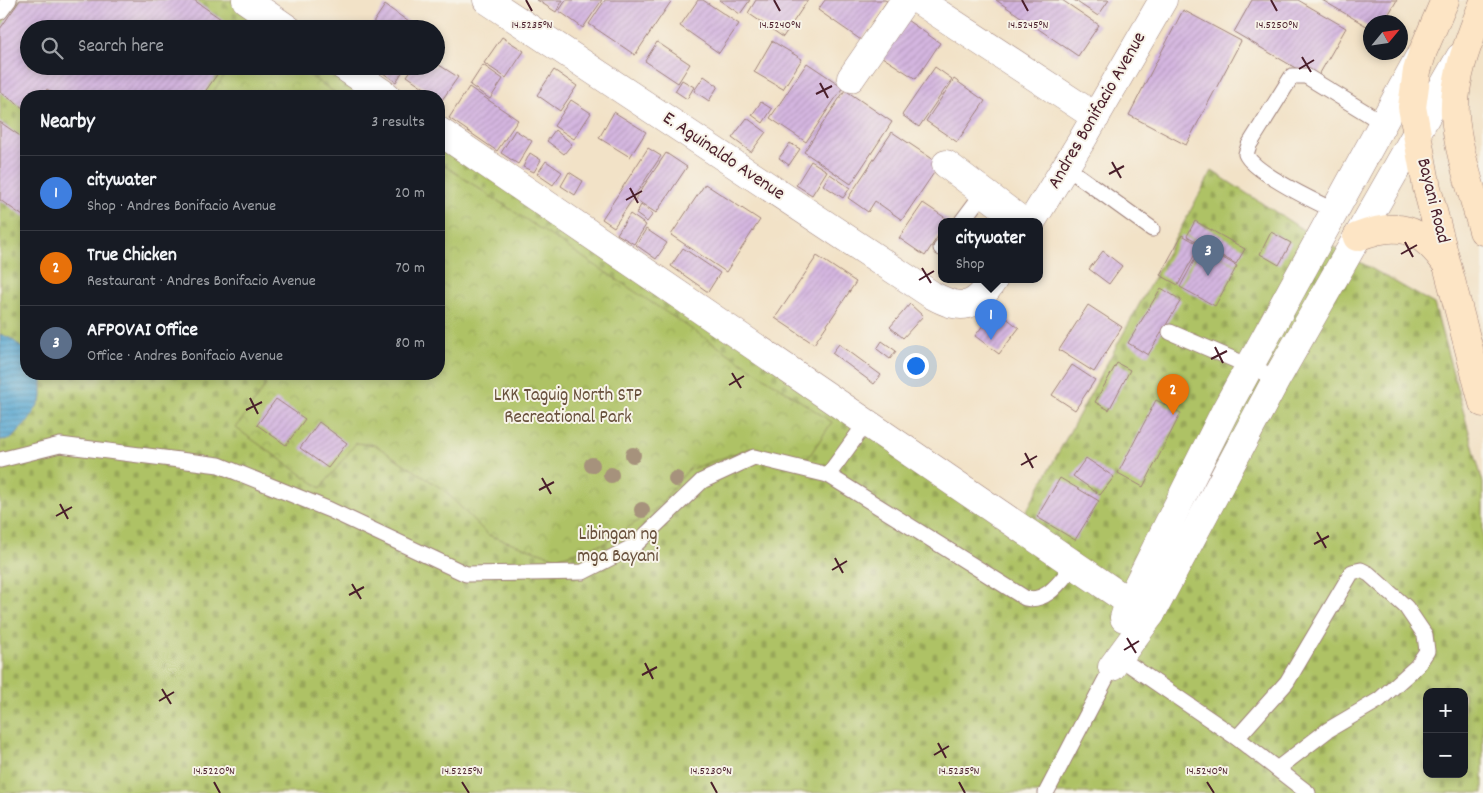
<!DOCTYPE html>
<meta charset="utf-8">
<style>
body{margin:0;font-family:Dekko,sans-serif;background:#20242c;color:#f1f3f6}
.controls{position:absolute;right:15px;bottom:15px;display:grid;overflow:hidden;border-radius:10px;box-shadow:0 2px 8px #0003}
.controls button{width:45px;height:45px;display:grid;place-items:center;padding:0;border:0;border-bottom:1px solid #363941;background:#171b24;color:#f1f3f6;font:25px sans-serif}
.compass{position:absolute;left:1363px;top:15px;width:45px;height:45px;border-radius:50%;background:#171b24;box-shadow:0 2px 8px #0003;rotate:61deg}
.you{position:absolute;left:915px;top:365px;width:18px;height:18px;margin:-12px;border:4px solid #fff;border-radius:50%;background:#1a73e8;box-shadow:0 0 0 8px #1a73e833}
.badge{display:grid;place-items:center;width:32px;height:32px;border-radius:50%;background:#1f6fb2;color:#fff;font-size:16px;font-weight:700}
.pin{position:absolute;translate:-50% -41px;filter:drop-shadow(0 1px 2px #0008)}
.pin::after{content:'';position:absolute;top:26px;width:18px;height:15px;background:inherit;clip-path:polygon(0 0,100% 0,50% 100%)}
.popup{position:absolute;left:938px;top:218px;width:105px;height:65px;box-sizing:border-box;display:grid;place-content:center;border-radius:10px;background:#171b24;filter:drop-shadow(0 1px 4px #0005);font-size:16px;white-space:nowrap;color:#9ea1a6}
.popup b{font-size:19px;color:#f1f3f6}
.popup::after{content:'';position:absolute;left:50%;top:100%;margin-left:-10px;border:10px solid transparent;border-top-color:#171b24}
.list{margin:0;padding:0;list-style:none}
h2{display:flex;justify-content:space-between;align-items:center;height:65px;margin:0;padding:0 20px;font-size:21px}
h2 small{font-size:16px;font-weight:400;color:#9ea1a6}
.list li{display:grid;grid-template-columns:32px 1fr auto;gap:15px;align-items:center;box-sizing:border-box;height:75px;padding:0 20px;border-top:1px solid #363941}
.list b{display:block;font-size:19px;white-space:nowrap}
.list p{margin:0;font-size:16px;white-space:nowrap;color:#9ea1a6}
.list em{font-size:16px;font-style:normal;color:#9ea1a6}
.icon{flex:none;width:28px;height:28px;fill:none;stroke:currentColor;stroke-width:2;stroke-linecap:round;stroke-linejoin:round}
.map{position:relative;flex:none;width:1483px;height:793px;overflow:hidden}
.search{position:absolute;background:#171b24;box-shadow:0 2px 8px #0003;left:20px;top:20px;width:425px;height:55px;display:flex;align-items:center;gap:12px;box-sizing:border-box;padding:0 18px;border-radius:28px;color:#9ea1a6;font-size:19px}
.panel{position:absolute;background:#171b24;box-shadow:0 2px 8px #0003;left:20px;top:90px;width:425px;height:290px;border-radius:20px}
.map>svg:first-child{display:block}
.cemetery{fill:url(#cemetery-stones);stroke:#7c7048;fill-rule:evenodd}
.park{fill:url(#park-crowns);stroke:#7c7048}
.water{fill:url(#water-rules);stroke:#50627e}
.building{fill:url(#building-hatch)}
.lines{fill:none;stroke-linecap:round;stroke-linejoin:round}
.service-casing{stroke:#9e8079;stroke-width:17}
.minor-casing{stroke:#9e8079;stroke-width:29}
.secondary-casing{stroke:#9e8079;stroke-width:29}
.service{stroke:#fff;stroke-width:15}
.minor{stroke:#fff;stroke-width:28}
.secondary{stroke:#fde5c5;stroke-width:28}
.tree{fill:#a6927b}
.ticks{fill:none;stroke:#4a1f2b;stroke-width:2}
.labels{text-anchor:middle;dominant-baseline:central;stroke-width:4;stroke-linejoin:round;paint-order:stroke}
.street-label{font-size:19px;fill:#4a1f2b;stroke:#f7f3e8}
.park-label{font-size:19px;fill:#68503c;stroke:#f7f3e8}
.ticks-label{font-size:12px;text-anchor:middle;fill:#4a1f2b;stroke:#f7f3e8;stroke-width:4;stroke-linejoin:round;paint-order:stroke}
</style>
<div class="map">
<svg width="1483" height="793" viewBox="0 0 1483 793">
<defs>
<pattern id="cemetery-stones" width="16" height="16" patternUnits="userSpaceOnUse" patternTransform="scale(1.25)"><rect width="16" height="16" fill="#aec265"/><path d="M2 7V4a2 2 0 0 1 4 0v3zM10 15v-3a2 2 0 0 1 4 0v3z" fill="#97a658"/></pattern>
<pattern id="park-crowns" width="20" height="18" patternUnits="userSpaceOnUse" patternTransform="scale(1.25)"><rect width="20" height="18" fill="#aec265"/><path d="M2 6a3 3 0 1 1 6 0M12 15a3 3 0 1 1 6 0" fill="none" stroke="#97a658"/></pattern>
<pattern id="water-rules" width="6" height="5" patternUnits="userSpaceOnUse" patternTransform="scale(1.25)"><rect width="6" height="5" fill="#56a6d0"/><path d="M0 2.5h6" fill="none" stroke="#4987a9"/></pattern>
<pattern id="building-hatch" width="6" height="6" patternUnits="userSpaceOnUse" patternTransform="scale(1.25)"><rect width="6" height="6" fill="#d4b6e0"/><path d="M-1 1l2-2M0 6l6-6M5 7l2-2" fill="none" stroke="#b89cc0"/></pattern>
</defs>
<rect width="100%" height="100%" fill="#f7f3e8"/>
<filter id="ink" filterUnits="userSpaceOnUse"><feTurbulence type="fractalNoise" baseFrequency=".02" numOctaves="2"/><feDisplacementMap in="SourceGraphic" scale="10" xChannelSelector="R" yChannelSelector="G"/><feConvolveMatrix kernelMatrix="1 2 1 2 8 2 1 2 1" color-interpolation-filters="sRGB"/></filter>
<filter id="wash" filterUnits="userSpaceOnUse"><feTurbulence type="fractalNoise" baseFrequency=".0096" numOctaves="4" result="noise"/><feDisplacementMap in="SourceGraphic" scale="20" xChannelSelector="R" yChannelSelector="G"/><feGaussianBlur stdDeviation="1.12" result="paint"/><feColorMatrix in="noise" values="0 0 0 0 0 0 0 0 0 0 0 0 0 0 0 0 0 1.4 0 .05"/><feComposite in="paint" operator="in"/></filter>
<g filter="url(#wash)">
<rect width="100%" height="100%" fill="#f2e2c7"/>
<path class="cemetery" d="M0,0H253L295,29H29V66H351L395,96H26V374H439V126L1021,521L1212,171L1305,231L1434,304L1483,483V793H0ZM1427,692H1464V774H1427Z"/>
<g class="park">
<polygon points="231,66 295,66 340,96 210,96"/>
<polygon points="439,162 832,422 808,458 751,448 688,470 657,508 605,543 557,558 488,535 444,490 375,445 356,443 321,488 236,428 266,385 251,374 439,374"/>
</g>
<polygon class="water" points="0,334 12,339 26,352 26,374 42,374 42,398 29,420 11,439 0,440"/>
<g id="blocks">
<g class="building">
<polygon points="20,0 194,0 235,29 29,29 29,66 223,66 202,96 78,96 73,92 70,96 58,96 47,89 42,96 26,96 26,110 0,92 0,29"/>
<polygon points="537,0 563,0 556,12"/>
<polygon points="566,0 602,0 583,28 559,11"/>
<polygon points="605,0 672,0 635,55 589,24"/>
<polygon points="698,0 703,0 739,24 719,53 680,26"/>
<polygon points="719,0 750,0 740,14"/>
<polygon points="756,0 808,0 783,37 748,13"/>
<polygon points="825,0 885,0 887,1 861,40 818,10"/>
<polygon points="996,0 1062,0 1099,25 1078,56"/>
<polygon points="1074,0 1109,0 1098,16"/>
<polygon points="1252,0 1298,0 1346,28 1316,80 1234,32"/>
<polygon points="1322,0 1397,0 1384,22 1370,22 1370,28"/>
<polygon points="385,5 419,29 369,29"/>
<polygon points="1183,10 1241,41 1186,145 1129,115"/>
<polygon points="904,18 940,43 916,79 879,55"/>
<polygon points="502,37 524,51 506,78 484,63"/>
<polygon points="772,41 802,59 783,89 754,72"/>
<polygon points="657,42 690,64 678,83 645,61"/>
<polygon points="436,63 458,77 442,100 407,76 414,66 436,66"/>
<polygon points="807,63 843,87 806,142 770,118"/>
<polygon points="483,65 503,79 490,99 470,85"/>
<polygon points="373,66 406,66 396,82"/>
<polygon points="935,67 952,79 919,127 902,115"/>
<polygon points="554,70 577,86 560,111 537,95"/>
<polygon points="704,76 718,86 709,101 694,91"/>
<polygon points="954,79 985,101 957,142 926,121"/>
<polygon points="682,80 694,87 687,99 675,91"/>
<polygon points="469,87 518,120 497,151 449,118"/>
<polygon points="845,90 892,122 851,184 804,152"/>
<polygon points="571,100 591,113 574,139 554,126"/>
<polygon points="761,102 772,109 763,123 752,115"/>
<polygon points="614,112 646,132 630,157 599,138"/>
<polygon points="747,118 766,132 751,152 732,138"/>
<polygon points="0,122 26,140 26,218 0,200"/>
<polygon points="515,130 532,141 518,164 501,153"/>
<polygon points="555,130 572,144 564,154 547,141"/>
<polygon points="892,132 940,164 902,220 875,201 868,212 848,198"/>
<polygon points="790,143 800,149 789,165 779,158"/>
<polygon points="648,148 661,156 614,227 602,219"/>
<polygon points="530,153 541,160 534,172 523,167"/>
<polygon points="666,153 687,167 656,213 635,199"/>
<polygon points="546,161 562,172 553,185 537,174"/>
<polygon points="811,161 827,171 812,195 796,185"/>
<polygon points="569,172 583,181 575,195 561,186"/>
<polygon points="830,174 850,188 843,198 823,185"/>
<polygon points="705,184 760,220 726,272 671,235"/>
<polygon points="923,203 950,221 942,221 942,230 925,256 899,238"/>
<polygon points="641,205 653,214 647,222 636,214"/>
<polygon points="630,214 646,225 634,244 617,234"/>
<polygon points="1195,221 1245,249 1236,264 1187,236"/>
<polygon points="646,229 667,243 656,259 636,245"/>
<polygon points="1271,232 1291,243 1279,265 1260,254"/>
<polygon points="1182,235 1200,245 1178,285 1160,275"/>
<polygon points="1202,246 1237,266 1215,306 1180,287"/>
<polygon points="683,248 720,273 708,292 671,266"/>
<polygon points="1103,251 1122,266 1109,284 1089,269"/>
<polygon points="817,256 856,282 814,344 775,318"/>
<polygon points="1161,288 1181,300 1148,355 1128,343"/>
<polygon points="910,304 923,316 903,338 890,327"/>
<polygon points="1088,305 1122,327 1094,372 1059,350"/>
<polygon points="995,309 1019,328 999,354 975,336"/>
<polygon points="882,341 896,351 890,359 877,349"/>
<polygon points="839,344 881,375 874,384 832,353"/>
<polygon points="1117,363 1130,370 1109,410 1095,402"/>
<polygon points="1072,365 1095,380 1075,410 1052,395"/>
<polygon points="276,399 305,419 286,445 257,425"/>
<polygon points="1156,400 1181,413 1143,487 1118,473"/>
<polygon points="319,422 347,443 328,468 300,448"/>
<polygon points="1086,458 1114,477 1100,495 1073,476"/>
<polygon points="1060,478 1099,501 1075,540 1037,517"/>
</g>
</g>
</g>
<g filter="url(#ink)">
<use href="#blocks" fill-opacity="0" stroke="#9e8079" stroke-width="1"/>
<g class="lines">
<g class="service-casing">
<g id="service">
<polyline points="0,12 9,0"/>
<polyline points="1066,167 1152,229"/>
<path d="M1335,211C1316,202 1253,172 1246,154L1249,145L1292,76H1306L1383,123"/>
<polyline points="962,221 983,193"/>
<polyline points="941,248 942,247"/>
<polyline points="1170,332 1277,378"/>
<path d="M866,423L828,475L1025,598C1048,603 1061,580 1075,564"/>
<polyline points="0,460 60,445 219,465 330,510 466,574 583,572 634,546 702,481 754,457 828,475"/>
<polyline points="1114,654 1237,738 1308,793"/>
<polyline points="1237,738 1287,682 1352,572 1361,570 1369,574 1406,607 1425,635 1427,651 1417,666 1379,700 1328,730 1277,769"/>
<polyline points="1046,793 1112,667"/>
</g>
</g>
<g class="minor-casing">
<g id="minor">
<polyline points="246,0 288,29"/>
<path d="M487,0L932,295C963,312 975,308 994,279"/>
<polyline points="918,0 1096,117"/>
<polyline points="343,66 387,96"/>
<polyline points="851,78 905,0"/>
<polyline points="439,131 1129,602 1151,614"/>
<polyline points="946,164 1022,221"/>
<polyline points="1032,221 1082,140 1163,0"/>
<polyline points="1124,618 1129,602 1225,411 1418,59"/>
<polyline points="1112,667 1151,614 1277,378 1460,57"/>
</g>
</g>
<g class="secondary-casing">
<g id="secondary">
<polyline points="1445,0 1423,51 1417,71 1412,107 1427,188 1483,403"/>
<path d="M1483,4C1470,38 1453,77 1455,115C1457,149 1474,197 1483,231"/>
<path d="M1357,237C1398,221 1419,227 1445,262"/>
</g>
</g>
<use href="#service" class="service"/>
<use href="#minor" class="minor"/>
<use href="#secondary" class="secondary"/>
</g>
<g class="tree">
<circle cx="633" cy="455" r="8"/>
<circle cx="592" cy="465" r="8"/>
<circle cx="611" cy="475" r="8"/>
<circle cx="676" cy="479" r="8"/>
<circle cx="642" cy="510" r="8"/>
</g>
</g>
<path class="ticks" d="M526,0L532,11M774,0L780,11M1022,0L1028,11M1271,0L1277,11M1302,57L1311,72M1299,69L1314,60M820,83L828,98M816,94L832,86M1112,162L1121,178M1109,174L1124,166M630,188L638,203M626,200L642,191M1405,242L1413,257M1401,254L1417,245M922,268L931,283M919,280L934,271M1215,347L1223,363M1211,359L1227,351M732,373L741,388M729,385L744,376M250,398L258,414M246,410L262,402M1025,453L1033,468M1021,465L1037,456M542,478L551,494M539,490L554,482M60,504L68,519M56,516L72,507M1317,532L1326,548M1314,544L1329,536M835,558L843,573M832,570L847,561M352,584L361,599M349,595L364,587M1127,638L1136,653M1124,650L1139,641M645,663L653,679M642,675L657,667M162,689L171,704M159,701L174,692M938,743L946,758M934,755L949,746M214,782L220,793M462,782L469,793M711,782L717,793M959,782L965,793M1207,782L1214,793"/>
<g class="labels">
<g class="street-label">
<text transform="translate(1098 111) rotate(-60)">Andres Bonifacio Avenue</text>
<text transform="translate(723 157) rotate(34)">E. Aguinaldo Avenue</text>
<text transform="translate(1432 201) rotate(76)">Bayani Road</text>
</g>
<g class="park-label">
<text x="568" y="396">LKK Taguig North STP<tspan x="568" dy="22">Recreational Park</tspan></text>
<text x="618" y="535">Libingan ng<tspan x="618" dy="22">mga Bayani</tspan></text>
</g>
</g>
<g class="ticks-label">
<text x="532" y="28">14.5235°N</text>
<text x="780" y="28">14.5240°N</text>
<text x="1028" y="28">14.5245°N</text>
<text x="1277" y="28">14.5250°N</text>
<text x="214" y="774">14.5220°N</text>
<text x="462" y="774">14.5225°N</text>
<text x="711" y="774">14.5230°N</text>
<text x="959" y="774">14.5235°N</text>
<text x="1207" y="774">14.5240°N</text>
</g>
</svg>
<div class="controls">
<button>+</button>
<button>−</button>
</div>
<svg class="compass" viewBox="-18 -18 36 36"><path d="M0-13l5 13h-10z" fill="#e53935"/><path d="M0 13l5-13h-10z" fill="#9ea1a6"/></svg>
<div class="you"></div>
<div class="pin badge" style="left:991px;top:340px;background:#3f7fe0">1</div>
<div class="popup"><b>citywater</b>Shop</div>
<div class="pin badge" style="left:1173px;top:415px;background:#e8710a">2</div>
<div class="pin badge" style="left:1208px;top:276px;background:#5c6f8a">3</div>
<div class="search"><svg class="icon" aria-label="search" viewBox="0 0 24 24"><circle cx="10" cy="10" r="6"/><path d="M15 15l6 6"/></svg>Search here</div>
<section class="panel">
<h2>Nearby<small>3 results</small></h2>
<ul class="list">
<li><span class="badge" style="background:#3f7fe0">1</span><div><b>citywater</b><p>Shop · Andres Bonifacio Avenue</p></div><em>20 m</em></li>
<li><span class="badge" style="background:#e8710a">2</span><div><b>True Chicken</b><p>Restaurant · Andres Bonifacio Avenue</p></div><em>70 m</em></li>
<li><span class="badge" style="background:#5c6f8a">3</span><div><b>AFPOVAI Office</b><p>Office · Andres Bonifacio Avenue</p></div><em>80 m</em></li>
</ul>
</section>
</div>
